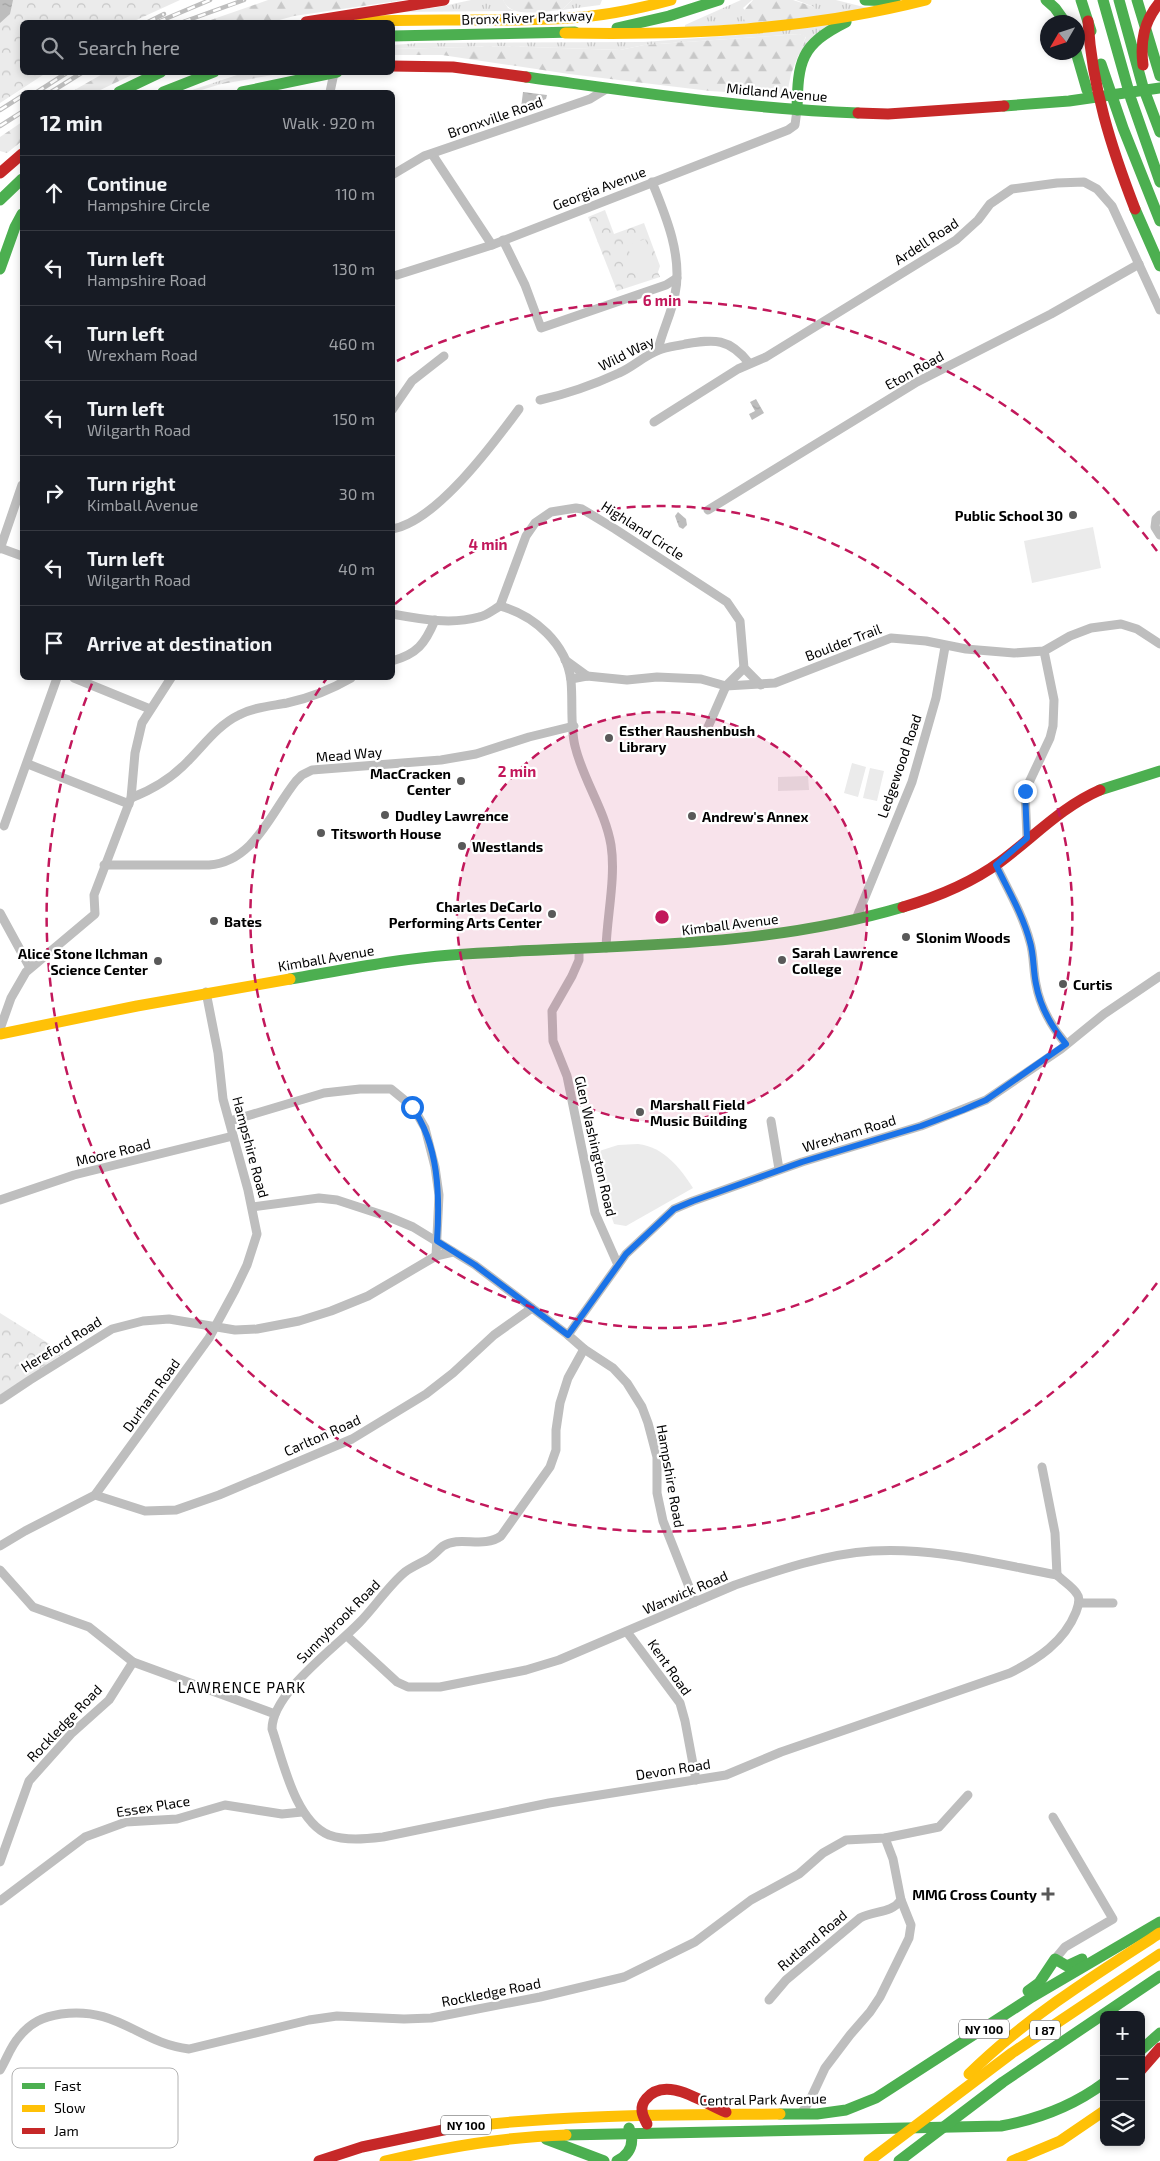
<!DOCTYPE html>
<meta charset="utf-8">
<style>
body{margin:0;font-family:"Exo 2",sans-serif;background:#242831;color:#f1f3f6}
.controls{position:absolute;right:15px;bottom:15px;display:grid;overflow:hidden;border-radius:8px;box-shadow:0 2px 8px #0003}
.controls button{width:45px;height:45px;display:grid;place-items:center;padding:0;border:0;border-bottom:1px solid #363941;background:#171b24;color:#f1f3f6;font:25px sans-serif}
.compass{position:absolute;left:1040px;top:15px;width:45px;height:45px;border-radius:50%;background:#171b24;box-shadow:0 2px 8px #0003;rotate:231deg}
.stop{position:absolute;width:15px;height:15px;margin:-11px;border:4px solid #1a73e8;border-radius:50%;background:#fff}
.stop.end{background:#1a73e8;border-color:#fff;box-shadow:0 1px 5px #0008}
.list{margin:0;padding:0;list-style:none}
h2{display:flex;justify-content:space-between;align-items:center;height:65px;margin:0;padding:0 20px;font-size:21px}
h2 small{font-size:16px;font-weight:400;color:#9ea1a6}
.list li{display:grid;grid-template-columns:32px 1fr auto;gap:15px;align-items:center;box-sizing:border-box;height:75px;padding:0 20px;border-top:1px solid #363941}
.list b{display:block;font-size:19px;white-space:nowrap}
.list p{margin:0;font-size:16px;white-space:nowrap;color:#9ea1a6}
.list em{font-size:16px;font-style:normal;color:#9ea1a6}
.icon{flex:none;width:28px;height:28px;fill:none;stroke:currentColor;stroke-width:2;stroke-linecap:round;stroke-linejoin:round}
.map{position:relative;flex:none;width:1160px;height:2161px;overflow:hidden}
.search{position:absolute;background:#171b24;box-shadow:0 2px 8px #0003;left:20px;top:20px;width:375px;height:55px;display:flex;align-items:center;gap:12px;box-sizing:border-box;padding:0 18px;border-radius:8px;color:#9ea1a6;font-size:19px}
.panel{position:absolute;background:#171b24;box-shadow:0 2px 8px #0003;left:20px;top:90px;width:375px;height:590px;border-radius:8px}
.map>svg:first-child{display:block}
.grass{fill:url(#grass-tufts)}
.forest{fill:url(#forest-firs)}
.park{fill:url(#park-crowns)}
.pitch{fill:#ebebeb}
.water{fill:url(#water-ripples)}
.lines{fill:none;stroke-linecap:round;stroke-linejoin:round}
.street{stroke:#bebebe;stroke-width:9}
.fast{stroke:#4caf50;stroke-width:11}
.slow{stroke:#ffc107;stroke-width:11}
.jam{stroke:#c62828;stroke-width:11}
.rail-casing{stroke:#bebebe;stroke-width:4.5}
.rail{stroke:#fff;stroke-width:2.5;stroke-dasharray:8;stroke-linecap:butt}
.route{stroke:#1a73e8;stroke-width:6}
.ring{fill:none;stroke:#c2185b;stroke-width:2.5;stroke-dasharray:9 6}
.poi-dot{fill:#595959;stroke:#fff;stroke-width:2}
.labels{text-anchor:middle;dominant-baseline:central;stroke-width:4.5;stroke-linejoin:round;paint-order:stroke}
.shield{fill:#fff;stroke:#4c4c4c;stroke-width:1}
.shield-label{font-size:12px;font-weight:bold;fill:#000}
.street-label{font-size:14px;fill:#000;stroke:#fff}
.poi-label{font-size:14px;font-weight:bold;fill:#000;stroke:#fff;text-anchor:start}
.neighbourhood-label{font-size:15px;letter-spacing:1px;fill:#000;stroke:#fff}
.key{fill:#fff;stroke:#b2b2b2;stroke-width:1}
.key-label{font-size:14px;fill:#000}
.centre{fill:#c2185b;stroke:#fff;stroke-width:2.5}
.ring-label{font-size:15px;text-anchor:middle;font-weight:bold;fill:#c2185b;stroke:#fff;stroke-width:4.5;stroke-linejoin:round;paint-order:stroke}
</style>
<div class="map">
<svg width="1160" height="2161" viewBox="0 0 1160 2161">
<defs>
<pattern id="grass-tufts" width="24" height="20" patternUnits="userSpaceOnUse" patternTransform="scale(1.25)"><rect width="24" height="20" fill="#ebebeb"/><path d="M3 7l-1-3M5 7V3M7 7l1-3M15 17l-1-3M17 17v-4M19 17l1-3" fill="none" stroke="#c8c8c8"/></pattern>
<pattern id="forest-firs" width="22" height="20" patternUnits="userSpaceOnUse" patternTransform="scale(1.25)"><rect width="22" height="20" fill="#ebebeb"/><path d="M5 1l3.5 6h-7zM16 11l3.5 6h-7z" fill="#c8c8c8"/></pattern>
<pattern id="park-crowns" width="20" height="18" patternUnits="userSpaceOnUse" patternTransform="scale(1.25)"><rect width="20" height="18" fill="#ebebeb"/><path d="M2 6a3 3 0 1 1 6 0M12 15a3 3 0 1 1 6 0" fill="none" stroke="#c8c8c8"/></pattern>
<pattern id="water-ripples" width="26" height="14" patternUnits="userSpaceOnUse" patternTransform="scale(1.25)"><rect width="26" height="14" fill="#bdbdbd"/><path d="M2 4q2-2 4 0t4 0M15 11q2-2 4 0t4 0" fill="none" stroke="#a1a1a1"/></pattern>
</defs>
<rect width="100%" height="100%" fill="#fff"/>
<g class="grass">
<polygon points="471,0 503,0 508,8 515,11 393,12 434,8"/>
<polygon points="572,0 602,0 600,5 562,10"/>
<polygon points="741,0 752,0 743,8 757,23 685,28 685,25"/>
<polygon points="796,0 836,0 872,9 807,19 814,7"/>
<polygon points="830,24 797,56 806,37 799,34 644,45 620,50 504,46 393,49 393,45 419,43 644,42 753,34"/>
<polygon points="243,73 257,73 195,92 186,92"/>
</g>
<g class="forest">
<polygon points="268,0 404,0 294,16 272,22 205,22"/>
<path d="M503,0H572L562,10C545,11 510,19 503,0Z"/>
<polygon points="753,0 793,0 814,7 816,11 807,19 757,23 745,21 741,14"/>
<polygon points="799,34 806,36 791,74 787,94 727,87 726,92 710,91 569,74 442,55 393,55 393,49 504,46 620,50 644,45"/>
<polygon points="106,72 136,73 96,92 71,92"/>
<polygon points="257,73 284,73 216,85 255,73"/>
<polygon points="22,122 22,141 7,153 0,151 0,137"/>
</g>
<g class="park">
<polygon points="0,0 180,0 132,22 22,22 22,72 46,73 0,103"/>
<polygon points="605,210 614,234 644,223 660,266 658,272 660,277 617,291 588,217"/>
<polygon points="0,1313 64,1353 0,1395"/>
</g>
<g class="pitch">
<polygon points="645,239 658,272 640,279 627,246"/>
<polygon points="1093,527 1101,568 1032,583 1024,541"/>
<polygon points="852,763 866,767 858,797 844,793"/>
<polygon points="870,768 884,771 877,801 863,798"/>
<polygon points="808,776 809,790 778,791 778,777"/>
<path d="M638,1144C664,1147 680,1168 693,1188L626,1226L614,1224L590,1154L618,1145Z"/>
</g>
<g class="water">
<polygon points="0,0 13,0 10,14 0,23"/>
<polygon points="523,92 547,95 546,99 521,108"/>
<polygon points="756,399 764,413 752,420 749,414 755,411 750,402"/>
<polygon points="678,512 686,519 687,525 683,529 679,527 675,516"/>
</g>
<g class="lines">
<g class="street">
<polyline points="330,92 334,73"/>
<polyline points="432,154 492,245"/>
<polyline points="392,175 424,156 590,99 608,88"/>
<path d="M652,182C666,216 683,257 675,294C672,313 662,331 658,350"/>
<polyline points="503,240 525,285 541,328 666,285 677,278"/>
<polyline points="397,275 492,245 788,130 795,125 797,110"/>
<path d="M540,400C567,394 593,385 619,373C633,367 645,355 659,350C667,347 677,346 685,344C715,339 729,338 749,363"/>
<polyline points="392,410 412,381 444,356"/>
<polyline points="654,422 738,369 766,357 956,240 978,220 990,204 1012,189 1057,183 1084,182 1097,189 1112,206 1160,310"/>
<polyline points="708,510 917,382 1051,314 1139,264"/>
<polyline points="1160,515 1156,519 1155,527 1160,535"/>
<path d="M392,529C436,522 494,443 519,409"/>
<polyline points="0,548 22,556"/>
<polyline points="0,549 22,485"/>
<polyline points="500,606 526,536 535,523 551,512 576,508 582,509 615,529 727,602 740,621 744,668 761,685"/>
<path d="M392,614C420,619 451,625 479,617C486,616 493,610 500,606C534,615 567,644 571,681C573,702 570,726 575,746C583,780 605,810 611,845C616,877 607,916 606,948"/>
<polyline points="565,660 587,676"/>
<path d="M392,661C417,654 425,644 435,620"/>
<polyline points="74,678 150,709"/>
<polyline points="571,679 587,676 627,680 657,677 701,679 726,686 775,683 891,638 926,641 966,649 1014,653 1044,651 1070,636 1091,628 1121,624 1137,629 1160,644"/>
<polyline points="708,727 726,686 744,668"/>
<polyline points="28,764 129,804"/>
<path d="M131,798C152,790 172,778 188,761C204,745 218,725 239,715C254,707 271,706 287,703C310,698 332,689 351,678"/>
<polyline points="4,826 57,678"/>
<polyline points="1027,838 1025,791 1050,738 1053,726 1054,700 1044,651"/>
<path d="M104,865H209C254,862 271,812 296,781L302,775L312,770L441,760L476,754L529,737L574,726"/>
<path d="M996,865C1008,890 1023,915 1030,942C1034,955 1033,970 1036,984C1040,1007 1051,1026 1066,1044"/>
<polyline points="0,913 30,968"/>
<polyline points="856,919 912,782 936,698 945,647"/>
<polyline points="579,948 579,960 572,976 552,1011 553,1041 567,1076 595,1213 618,1265"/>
<polyline points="0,1029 11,998 26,972 95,914 94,895 131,798 135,753 142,723 171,678"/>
<polyline points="230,1121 324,1093 360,1089 391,1089 413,1107 425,1128 435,1167 439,1195 436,1256"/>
<polyline points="771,1121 779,1169"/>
<polyline points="0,1200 74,1175 233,1136"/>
<polyline points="252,1207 319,1198 337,1200 389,1217 413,1227 475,1265 568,1335 584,1349 613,1368 627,1383 642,1407 648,1423 657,1457 657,1493 663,1521 695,1602"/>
<polyline points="568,1335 626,1254 674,1209 693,1201 802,1162 921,1126 986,1100 1061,1049 1104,1014 1160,976"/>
<path d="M584,1349L568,1378L560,1403L556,1430V1450L550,1467L501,1536C483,1549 460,1535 443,1546C438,1550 434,1555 428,1559C421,1563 412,1567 405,1572C388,1586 375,1607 359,1623C335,1648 272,1693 272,1729C283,1761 295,1821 329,1835C346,1841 365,1839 383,1837L549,1803L726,1775L781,1752L1010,1673C1038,1659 1064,1642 1076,1612C1078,1606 1081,1599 1077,1594C1073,1587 1063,1581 1057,1575"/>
<polyline points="0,1400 30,1380 112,1329 143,1321 169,1319 235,1330 257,1329 299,1321 331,1311 368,1296 436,1256 453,1252"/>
<polyline points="1042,1467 1055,1533 1057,1575"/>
<polyline points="95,1495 145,1511 176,1510 219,1495 352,1439 426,1394 453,1373 494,1335 532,1308"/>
<polyline points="0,1546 25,1531 95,1495 209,1338 235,1290 247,1265 257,1234 248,1190 223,1099 218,1053 206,992"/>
<polyline points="0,1570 33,1607 89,1627 133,1662 275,1714"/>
<polyline points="1079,1603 1113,1603"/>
<polyline points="627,1632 680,1703 685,1721 696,1780"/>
<path d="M347,1636L397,1682L408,1687H440L526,1670L559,1660L735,1585C779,1570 826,1554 872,1551C933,1547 997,1564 1057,1575"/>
<polyline points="1053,1817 1113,1919 1065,1947 1055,1959"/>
<polyline points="0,1862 29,1781 71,1734 109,1700 133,1662"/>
<polyline points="0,1901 85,1837 126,1822 177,1819 225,1805 282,1814 302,1812"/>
<path d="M769,2000L786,1980L860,1918C874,1910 891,1914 901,1900L893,1859L885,1838"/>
<path d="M0,2070C7,2059 10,2047 19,2037C31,2022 43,2017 61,2014C118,2006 139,2043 189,2049L309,2020L337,2016L404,2019L431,2018L540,1997L624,1977L695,1942L751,1900L799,1874L823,1853L846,1840L885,1838L939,1827L968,1795"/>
<polyline points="801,2114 810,2100 825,2068 850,2035 870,2012 880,1997 909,1938 911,1925 901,1900"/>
</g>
<g class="fast">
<polyline points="865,0 895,1"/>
<polyline points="1046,0 1055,8 1065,22"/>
<polyline points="1081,0 1091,31"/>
<polyline points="1103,0 1131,99 1160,182"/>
<polyline points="1119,0 1143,87 1160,132"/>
<polyline points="1137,0 1160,76"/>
<polyline points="617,28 669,16 719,0"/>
<polyline points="392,36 575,32"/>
<polyline points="1076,52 1087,90"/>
<polyline points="1101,64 1123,128 1160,221"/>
<path d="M526,77C637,92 747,109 858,113"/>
<polyline points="119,92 161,72"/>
<polyline points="163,92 214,72"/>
<polyline points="242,92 337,72"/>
<polyline points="1004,106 1069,101 1160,88"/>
<path d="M797,110C798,61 800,45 846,22"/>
<polyline points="0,200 22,179"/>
<polyline points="1135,209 1160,266"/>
<polyline points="0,269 15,227 22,214"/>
<polyline points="1100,790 1160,771"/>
<path d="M290,979C343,970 397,959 451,955C603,944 754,951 903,907"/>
<polyline points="1028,1991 1039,1983 1055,1959 1067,1966 1082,1959"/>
<polyline points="1141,2050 1160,2033"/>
<polyline points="780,2114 817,2114 846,2110 876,2098 1032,1997 1160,1922"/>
<path d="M566,2135L1001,2126C1039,2119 1073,2106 1104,2083"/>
<polyline points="546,2139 604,2161"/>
<path d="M617,2161C631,2154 635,2142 629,2128"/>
<polyline points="899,2161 1003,2082 1160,1976"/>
</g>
<g class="slow">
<path d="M360,22C430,17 500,23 570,18C604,16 638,9 671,0"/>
<path d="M565,33C690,35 804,31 926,0"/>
<polyline points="0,1034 137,1006 290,979"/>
<path d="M969,2074C1026,2018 1093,1976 1160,1933"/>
<path d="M448,2129C558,2114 670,2115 780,2114"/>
<path d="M385,2161C446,2147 503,2137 566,2135"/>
<polyline points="869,2161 1012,2053 1160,1954"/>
<polyline points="1012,2161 1060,2141 1104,2111"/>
</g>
<g class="jam">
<path d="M1088,21C1092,87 1111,147 1135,209"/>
<polyline points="306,22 444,0"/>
<path d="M1143,65C1140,41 1144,21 1160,2"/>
<polyline points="392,66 453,67 526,77"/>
<polyline points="858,113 888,114 1004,106"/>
<polyline points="0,173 22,154"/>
<path d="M903,907C937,897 971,883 1000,862C1034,837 1061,807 1100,790"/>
<polyline points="1141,2070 1160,2048"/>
<path d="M647,2124C642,2115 639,2107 646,2099C666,2074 704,2104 726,2112"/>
<polyline points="319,2161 362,2147 448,2129"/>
</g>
<g class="rail-casing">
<g id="rail">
<polyline points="148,22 164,14"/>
<polyline points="158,22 210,0"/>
<polyline points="183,22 244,0"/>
<polyline points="37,92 68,72"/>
<polyline points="51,92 83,72"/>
<polyline points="0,110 22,96"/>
<polyline points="0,126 22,112"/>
</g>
</g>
<use href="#rail" class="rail"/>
</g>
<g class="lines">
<path class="route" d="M412,1107C439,1145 440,1196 437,1241L475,1265L568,1335L626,1254L674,1209L693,1201L802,1162L921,1126L963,1110L986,1100L1066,1044C1051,1026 1040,1007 1036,984C1033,970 1034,955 1030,942C1023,915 1008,890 996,865L1027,838L1025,791"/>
</g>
<circle cx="662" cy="917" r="205" fill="#c2185b" fill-opacity=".12"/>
<g class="ring">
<circle cx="662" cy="917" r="205"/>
<path d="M395 604A411 411 0 1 1 327 678"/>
<path d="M1157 1283A616 616 0 0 1 93 681M397 361A616 616 0 0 1 1157 551"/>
</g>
<g class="poi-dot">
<circle cx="1073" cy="515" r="5"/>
<circle cx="609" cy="738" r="5"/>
<circle cx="461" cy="781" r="5"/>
<circle cx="385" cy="815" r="5"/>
<circle cx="692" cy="816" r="5"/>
<circle cx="321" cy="833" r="5"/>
<circle cx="462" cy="846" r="5"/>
<circle cx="552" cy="914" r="5"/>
<circle cx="214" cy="921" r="5"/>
<circle cx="906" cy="937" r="5"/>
<circle cx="782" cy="960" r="5"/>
<circle cx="158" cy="961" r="5"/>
<circle cx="1063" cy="984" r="5"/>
<circle cx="640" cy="1112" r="5"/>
<path d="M1045.5 1886.5h5v5h5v5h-5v5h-5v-5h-5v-5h5z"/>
</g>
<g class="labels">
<g class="shield">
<rect x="959" y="2019.5" width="50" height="19" rx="4"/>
<rect x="1030" y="2020.5" width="30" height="19" rx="4"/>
<rect x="441" y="2115.5" width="50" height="19" rx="4"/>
</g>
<g class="shield-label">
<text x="984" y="2029">NY 100</text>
<text x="1045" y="2030">I 87</text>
<text x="466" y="2125">NY 100</text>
</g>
<g class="street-label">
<text transform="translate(527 17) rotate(-2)">Bronx River Parkway</text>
<text transform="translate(777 92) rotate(5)">Midland Avenue</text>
<text transform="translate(495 117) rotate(-19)">Bronxville Road</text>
<text transform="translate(599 188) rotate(-21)">Georgia Avenue</text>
<text transform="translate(926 241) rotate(-33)">Ardell Road</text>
<text transform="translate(626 353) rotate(-27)">Wild Way</text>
<text transform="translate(914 370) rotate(-29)">Eton Road</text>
<text transform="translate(643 530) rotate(33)">Highland Circle</text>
<text transform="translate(843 642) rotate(-21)">Boulder Trail</text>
<text transform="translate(349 754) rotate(-5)">Mead Way</text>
<text transform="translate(899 766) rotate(-71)">Ledgewood Road</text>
<text transform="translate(730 924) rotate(-7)">Kimball Avenue</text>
<text transform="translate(326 958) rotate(-10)">Kimball Avenue</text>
<text transform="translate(849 1133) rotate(-17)">Wrexham Road</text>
<text transform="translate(596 1146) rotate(77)">Glen Washington Road</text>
<text transform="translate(251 1147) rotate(75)">Hampshire Road</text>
<text transform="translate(113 1152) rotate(-14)">Moore Road</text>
<text transform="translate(61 1344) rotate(-32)">Hereford Road</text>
<text transform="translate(151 1395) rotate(-54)">Durham Road</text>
<text transform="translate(322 1435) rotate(-24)">Carlton Road</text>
<text transform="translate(671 1476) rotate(80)">Hampshire Road</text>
<text transform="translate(685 1592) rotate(-23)">Warwick Road</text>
<text transform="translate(338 1621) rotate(-45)">Sunnybrook Road</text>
<text transform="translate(670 1667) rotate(55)">Kent Road</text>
<text transform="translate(64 1723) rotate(-46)">Rockledge Road</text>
<text transform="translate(673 1769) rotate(-9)">Devon Road</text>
<text transform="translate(153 1806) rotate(-9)">Essex Place</text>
<text transform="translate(812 1940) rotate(-40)">Rutland Road</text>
<text transform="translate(491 1992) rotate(-11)">Rockledge Road</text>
<text transform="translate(763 2099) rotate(-1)">Central Park Avenue</text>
</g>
<g class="poi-label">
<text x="1063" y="515" text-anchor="end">Public School 30</text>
<text x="619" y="730">Esther Raushenbush<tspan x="619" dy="16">Library</tspan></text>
<text x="451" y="773" text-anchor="end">MacCracken<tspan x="451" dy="16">Center</tspan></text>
<text x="395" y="815">Dudley Lawrence</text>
<text x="702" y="816">Andrew's Annex</text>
<text x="331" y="833">Titsworth House</text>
<text x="472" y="846">Westlands</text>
<text x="542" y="906" text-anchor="end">Charles DeCarlo<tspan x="542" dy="16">Performing Arts Center</tspan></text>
<text x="224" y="921">Bates</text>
<text x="916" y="937">Slonim Woods</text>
<text x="792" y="952">Sarah Lawrence<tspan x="792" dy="16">College</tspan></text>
<text x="148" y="953" text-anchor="end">Alice Stone Ilchman<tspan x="148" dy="16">Science Center</tspan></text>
<text x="1073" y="984">Curtis</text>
<text x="650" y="1104">Marshall Field<tspan x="650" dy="16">Music Building</tspan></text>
<text x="1037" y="1894" text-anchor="end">MMG Cross County</text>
</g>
<g class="neighbourhood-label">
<text x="242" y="1687">LAWRENCE PARK</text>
</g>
</g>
<rect x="12" y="2068" width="166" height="80" rx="8" class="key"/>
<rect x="22" y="2083" width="23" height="6" fill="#4caf50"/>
<rect x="22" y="2105" width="23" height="7" fill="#ffc107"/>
<rect x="22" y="2128" width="23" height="6" fill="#c62828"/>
<g class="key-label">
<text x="54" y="2091">Fast</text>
<text x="54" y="2113">Slow</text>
<text x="54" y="2136">Jam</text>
</g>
<circle cx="662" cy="917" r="8" class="centre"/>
<g class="ring-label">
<text x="662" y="306">6 min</text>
<text x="488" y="550">4 min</text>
<text x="517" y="777">2 min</text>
</g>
</svg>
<div class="controls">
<button>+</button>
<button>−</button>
<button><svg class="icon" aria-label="layers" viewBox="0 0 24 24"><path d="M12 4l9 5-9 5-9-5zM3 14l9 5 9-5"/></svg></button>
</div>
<svg class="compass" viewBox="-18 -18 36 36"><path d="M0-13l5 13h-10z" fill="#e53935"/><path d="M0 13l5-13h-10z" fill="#9ea1a6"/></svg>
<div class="stop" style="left:412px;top:1107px"></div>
<div class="stop end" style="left:1025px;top:791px"></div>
<div class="search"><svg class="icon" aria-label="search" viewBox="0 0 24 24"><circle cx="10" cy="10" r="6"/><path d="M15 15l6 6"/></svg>Search here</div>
<section class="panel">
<h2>12 min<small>Walk · 920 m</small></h2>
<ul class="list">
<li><svg class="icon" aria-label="ahead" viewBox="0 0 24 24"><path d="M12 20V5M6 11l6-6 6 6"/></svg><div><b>Continue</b><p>Hampshire Circle</p></div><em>110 m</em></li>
<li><svg class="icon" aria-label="left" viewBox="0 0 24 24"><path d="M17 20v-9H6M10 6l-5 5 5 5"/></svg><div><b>Turn left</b><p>Hampshire Road</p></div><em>130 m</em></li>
<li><svg class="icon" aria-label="left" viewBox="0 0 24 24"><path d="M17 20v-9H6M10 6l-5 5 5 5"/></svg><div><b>Turn left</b><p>Wrexham Road</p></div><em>460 m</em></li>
<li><svg class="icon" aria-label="left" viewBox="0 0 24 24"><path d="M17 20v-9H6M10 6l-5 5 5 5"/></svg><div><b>Turn left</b><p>Wilgarth Road</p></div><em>150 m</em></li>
<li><svg class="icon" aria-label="right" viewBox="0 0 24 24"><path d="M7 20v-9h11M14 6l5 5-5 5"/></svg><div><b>Turn right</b><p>Kimball Avenue</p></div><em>30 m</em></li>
<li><svg class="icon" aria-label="left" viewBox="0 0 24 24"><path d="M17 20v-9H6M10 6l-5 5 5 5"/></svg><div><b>Turn left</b><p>Wilgarth Road</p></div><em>40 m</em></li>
<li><svg class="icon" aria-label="arrive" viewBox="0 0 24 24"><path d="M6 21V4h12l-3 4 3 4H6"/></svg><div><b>Arrive at destination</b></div></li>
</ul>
</section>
</div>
